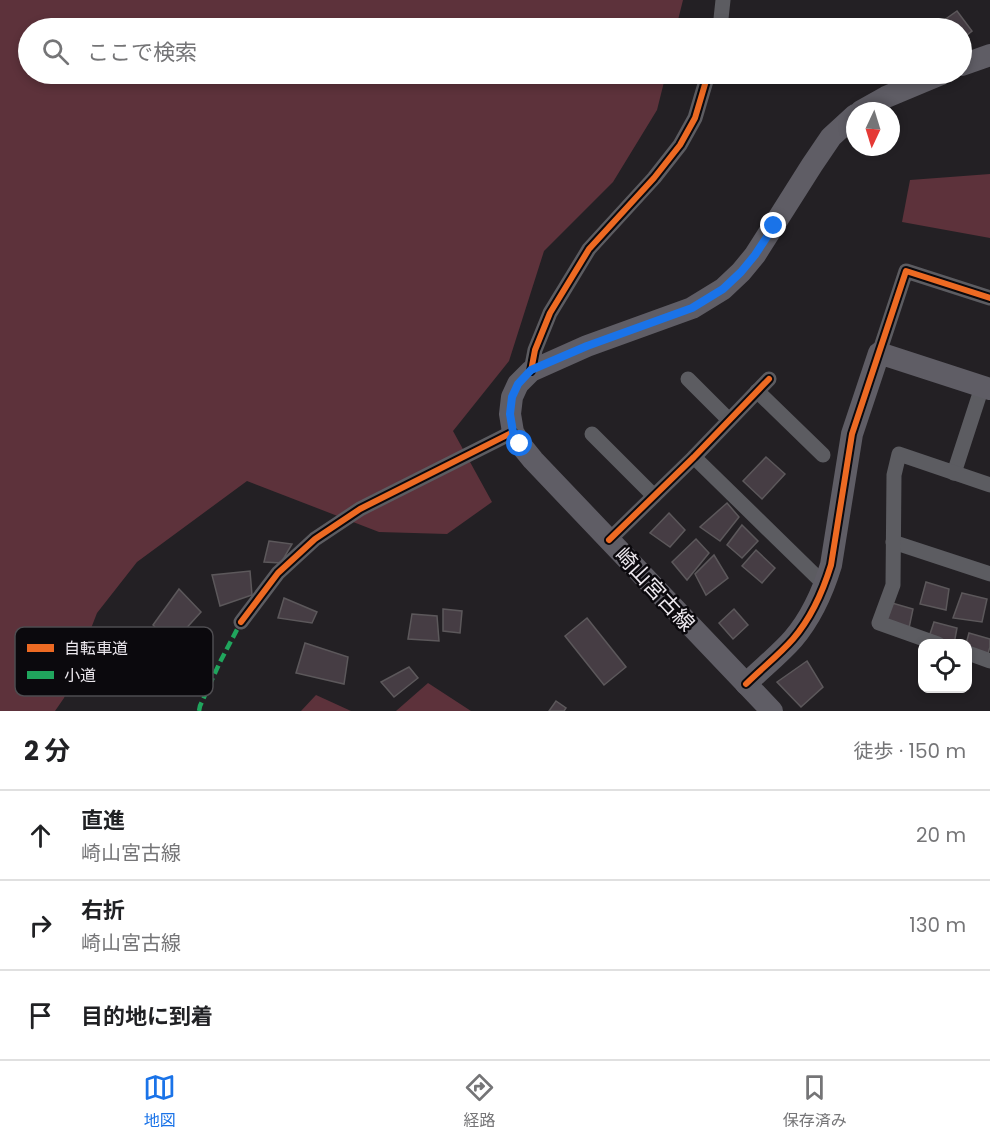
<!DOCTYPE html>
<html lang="ja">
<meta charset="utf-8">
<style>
body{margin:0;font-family:Poppins,"Noto Sans JP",sans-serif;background:#f2f2f2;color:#202124}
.controls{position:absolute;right:18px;bottom:18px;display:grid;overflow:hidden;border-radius:12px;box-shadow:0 3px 9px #0003}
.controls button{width:54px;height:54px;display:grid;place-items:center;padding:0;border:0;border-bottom:2px solid #e0e0e0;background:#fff;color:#202124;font:30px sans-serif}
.compass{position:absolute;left:846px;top:102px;width:54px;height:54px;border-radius:50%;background:#fff;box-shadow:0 3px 9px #0003;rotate:184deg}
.stop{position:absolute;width:18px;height:18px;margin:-14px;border:4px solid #1a73e8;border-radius:50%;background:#fff}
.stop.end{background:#1a73e8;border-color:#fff;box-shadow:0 2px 6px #0008}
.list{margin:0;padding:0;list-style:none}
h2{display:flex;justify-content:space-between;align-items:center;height:78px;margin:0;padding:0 24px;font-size:26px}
h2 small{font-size:20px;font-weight:400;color:#757577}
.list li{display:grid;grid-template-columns:39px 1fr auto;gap:18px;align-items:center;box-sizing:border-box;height:90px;padding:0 24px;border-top:2px solid #e0e0e0}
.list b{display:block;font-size:22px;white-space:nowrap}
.list p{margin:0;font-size:20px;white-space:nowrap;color:#757577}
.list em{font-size:20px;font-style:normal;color:#757577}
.icon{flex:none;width:33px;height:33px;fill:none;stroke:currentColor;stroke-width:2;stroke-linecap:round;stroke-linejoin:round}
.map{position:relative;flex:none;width:990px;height:711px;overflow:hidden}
.search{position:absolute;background:#fff;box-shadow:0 3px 9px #0003;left:18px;right:18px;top:18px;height:66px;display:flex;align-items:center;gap:15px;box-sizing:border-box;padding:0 21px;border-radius:33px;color:#757577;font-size:22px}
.sheet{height:348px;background:#fff}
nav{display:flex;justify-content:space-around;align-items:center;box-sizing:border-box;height:84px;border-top:2px solid #e0e0e0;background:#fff;font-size:16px;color:#757577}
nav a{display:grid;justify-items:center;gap:3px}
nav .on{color:#1a73e8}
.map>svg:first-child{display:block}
.forest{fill:#5d323b}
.building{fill:#463d44;stroke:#5c585b;stroke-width:1.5}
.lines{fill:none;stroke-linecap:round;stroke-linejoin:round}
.street{stroke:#5c5c61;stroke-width:15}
.secondary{stroke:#5f5d65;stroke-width:22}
.quiet{stroke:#20a55d;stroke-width:4.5;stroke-dasharray:9 4.5;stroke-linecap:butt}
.cycleway-casing{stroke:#0b090d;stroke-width:10}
.cycleway{stroke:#ed6a23;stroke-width:6}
.route{stroke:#1a73e8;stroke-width:8}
.labels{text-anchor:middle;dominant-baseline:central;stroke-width:5;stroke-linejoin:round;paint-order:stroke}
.street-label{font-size:21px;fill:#ebe7ed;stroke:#0b090d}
.key{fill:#0b090d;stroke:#4e4c50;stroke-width:1.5}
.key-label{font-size:16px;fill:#ebe7ed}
</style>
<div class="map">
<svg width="990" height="711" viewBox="0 0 990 711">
<rect width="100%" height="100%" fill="#232024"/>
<g class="forest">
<polygon points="0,0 683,0 676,28 28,28 28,74 666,74 657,110 613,182 544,251 509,361 453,431 492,502 447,534 379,532 247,481 137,562 97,613 64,698 55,711 0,711"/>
<polygon points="990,174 990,238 902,222 910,180"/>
<polygon points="428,683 471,711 396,711"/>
<polygon points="316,695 351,711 301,711"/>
</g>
<g class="building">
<polygon points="957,11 972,31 962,39 962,28 933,28"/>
<polygon points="766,457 785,474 762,499 743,481"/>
<polygon points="727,503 739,517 720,541 700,527"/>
<polygon points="669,513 685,530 670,547 650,533"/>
<polygon points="742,525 758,541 742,558 727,545"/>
<polygon points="696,539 709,553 687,580 672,562"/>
<polygon points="269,541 292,544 281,563 264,562"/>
<polygon points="756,550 775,568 762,583 742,566"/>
<polygon points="714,555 728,578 706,595 695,574"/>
<polygon points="250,571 252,595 220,606 212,575"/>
<polygon points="926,582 949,589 946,610 920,604"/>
<polygon points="179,589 201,612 172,644 153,625"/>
<polygon points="962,593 987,599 982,622 953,618"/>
<polygon points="284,598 317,612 312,623 278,618"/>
<polygon points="892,603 913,609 909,628 884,620"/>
<polygon points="443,609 462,611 460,633 443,631"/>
<polygon points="734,609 748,625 733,639 719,623"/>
<polygon points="412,614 437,616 439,641 408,639"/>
<polygon points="587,618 626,667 604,685 565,636"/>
<polygon points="934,622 957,628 954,644 950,644 929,637"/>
<polygon points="969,633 990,639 990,647 987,657 968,650 968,644 966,644"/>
<polygon points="305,643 348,657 344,684 296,673"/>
<polygon points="807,661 823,687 801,707 777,682"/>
<polygon points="409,667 418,678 394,697 381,682"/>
<polygon points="556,701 566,708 564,711 549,711"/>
</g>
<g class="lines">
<g class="street">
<polyline points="720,28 723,0"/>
<polyline points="879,353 906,271 990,298"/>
<polyline points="531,371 535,350 550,313 589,249 654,178 680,145 695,118 708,74"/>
<polyline points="688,379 729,420"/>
<polyline points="757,391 823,455"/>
<polyline points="592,434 654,496"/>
<polyline points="694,457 825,585"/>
<polyline points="954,473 982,387"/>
<polyline points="609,540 694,457 769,379"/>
<polyline points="893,542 990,574"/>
<polyline points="241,622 278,573 315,539 360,509 513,432"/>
<polyline points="938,644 879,623 893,585 894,475 899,454 990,485"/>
<polyline points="968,653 990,661"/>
</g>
<g class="secondary">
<polyline points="962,65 990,55"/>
<polyline points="861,111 886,97 941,74"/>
<path d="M746,684C761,669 779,655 793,639C811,618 823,591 831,565L852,434L879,353L990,389"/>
<polyline points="772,711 533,460 520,444 513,432 510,414 512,397 518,384 531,371 587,346 692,308 723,289 741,272 755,255 812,165 831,137 855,115"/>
</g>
<polyline class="quiet" points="199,711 200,706 220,662 241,622"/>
<g class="cycleway-casing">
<g id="cycleway">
<polyline points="531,371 535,350 550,313 589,249 654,178 680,145 695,118 708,74"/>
<polyline points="609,540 694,457 769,379"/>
<polyline points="241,622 278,573 315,539 360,509 513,432"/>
<path d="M746,684C761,669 779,655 793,639C811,618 823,591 831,565L852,434L906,271L990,298"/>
</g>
</g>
<use href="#cycleway" class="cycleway"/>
</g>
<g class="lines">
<polyline class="route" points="520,444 513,432 510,414 512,397 518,384 531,370 587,346 692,308 723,289 741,272 755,255 774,226"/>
</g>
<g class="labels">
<g class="street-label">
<text transform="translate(655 589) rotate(47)">崎山宮古線</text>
</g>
</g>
<rect x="15" y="627" width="198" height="69" rx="9" class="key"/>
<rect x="27" y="644" width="27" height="8" fill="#ed6a23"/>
<rect x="27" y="671" width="27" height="8" fill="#20a55d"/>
<g class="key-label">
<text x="64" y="654">自転車道</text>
<text x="64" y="681">小道</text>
</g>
</svg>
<div class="controls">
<button><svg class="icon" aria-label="locate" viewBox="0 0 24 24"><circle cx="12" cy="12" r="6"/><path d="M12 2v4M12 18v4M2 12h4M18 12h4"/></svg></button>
</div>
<svg class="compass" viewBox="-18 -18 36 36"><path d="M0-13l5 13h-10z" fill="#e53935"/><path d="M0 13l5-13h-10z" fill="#757577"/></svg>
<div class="stop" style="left:520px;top:444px"></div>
<div class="stop end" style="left:774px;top:226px"></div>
<div class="search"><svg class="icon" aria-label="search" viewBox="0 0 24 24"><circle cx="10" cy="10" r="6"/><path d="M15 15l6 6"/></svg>ここで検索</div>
</div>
<section class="sheet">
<h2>2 分<small>徒歩 · 150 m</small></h2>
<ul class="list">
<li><svg class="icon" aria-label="ahead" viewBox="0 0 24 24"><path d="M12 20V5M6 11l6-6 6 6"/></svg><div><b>直進</b><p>崎山宮古線</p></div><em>20 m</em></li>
<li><svg class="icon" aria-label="right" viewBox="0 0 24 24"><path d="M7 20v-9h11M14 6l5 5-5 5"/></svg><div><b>右折</b><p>崎山宮古線</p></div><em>130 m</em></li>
<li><svg class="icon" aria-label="arrive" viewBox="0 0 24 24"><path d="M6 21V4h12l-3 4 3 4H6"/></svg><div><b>目的地に到着</b></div></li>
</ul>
</section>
<nav>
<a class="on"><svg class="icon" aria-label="map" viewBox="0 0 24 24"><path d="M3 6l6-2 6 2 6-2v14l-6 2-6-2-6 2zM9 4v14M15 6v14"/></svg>地図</a>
<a><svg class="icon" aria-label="directions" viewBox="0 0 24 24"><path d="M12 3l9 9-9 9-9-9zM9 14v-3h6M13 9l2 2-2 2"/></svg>経路</a>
<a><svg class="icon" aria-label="saved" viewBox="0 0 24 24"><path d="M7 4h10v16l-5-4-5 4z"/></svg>保存済み</a>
</nav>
